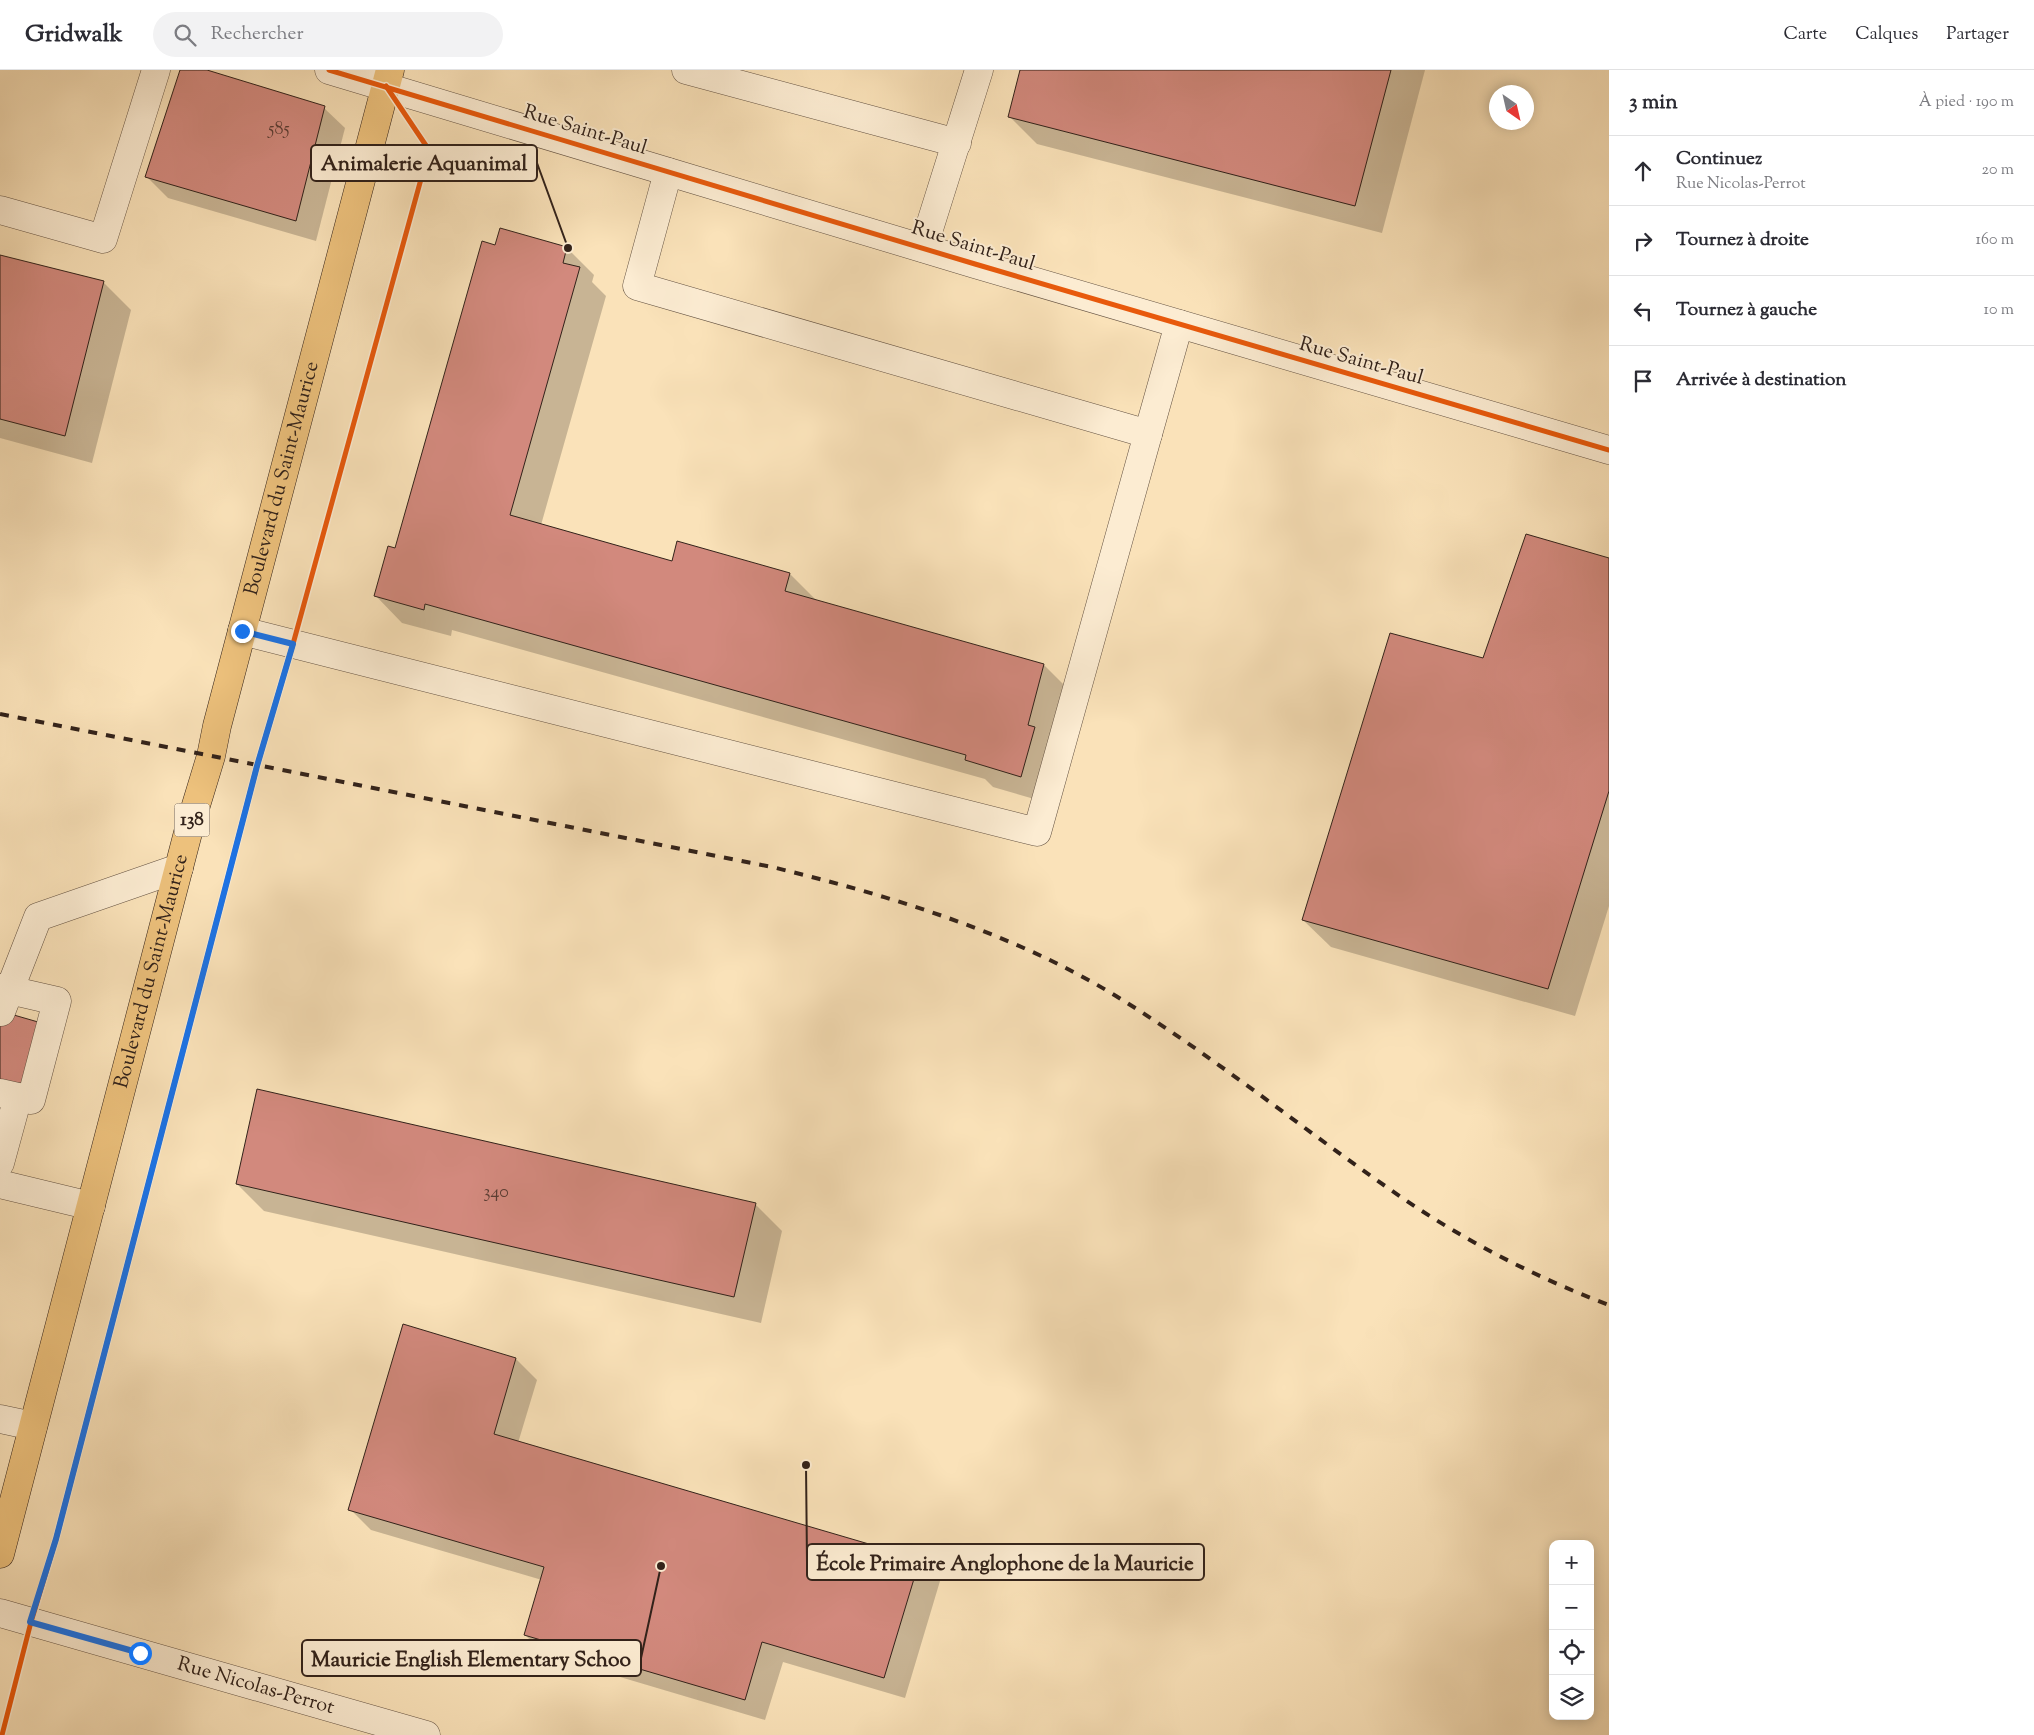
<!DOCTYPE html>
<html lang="fr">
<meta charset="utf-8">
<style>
body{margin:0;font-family:"Sorts Mill Goudy",serif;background:#f2f2f3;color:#2b2b33}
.controls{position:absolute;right:15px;bottom:15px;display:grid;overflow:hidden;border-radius:10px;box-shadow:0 2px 12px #0003}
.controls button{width:45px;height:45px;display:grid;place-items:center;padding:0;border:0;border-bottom:1px solid #e1e1e2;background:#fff;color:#2b2b33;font:25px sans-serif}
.compass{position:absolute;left:1489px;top:15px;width:45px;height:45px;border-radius:50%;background:#fff;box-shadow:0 2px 12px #0003;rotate:146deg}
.stop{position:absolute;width:15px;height:15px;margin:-11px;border:4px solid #1a73e8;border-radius:50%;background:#fff}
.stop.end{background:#1a73e8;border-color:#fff;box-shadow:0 1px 5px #0008}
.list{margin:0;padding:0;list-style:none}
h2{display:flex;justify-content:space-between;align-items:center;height:65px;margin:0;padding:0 20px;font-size:21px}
h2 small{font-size:16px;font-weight:400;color:#7c7c81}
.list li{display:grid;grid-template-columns:32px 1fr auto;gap:15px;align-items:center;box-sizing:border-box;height:70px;padding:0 20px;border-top:1px solid #e1e1e2}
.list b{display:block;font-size:19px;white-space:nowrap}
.list p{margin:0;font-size:16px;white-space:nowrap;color:#7c7c81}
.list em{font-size:16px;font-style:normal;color:#7c7c81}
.icon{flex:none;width:28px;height:28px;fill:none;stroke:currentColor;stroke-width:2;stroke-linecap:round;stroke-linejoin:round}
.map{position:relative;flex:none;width:1609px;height:1665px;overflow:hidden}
header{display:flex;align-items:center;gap:30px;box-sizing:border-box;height:70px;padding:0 25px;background:#fff;border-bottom:1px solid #e1e1e2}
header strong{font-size:24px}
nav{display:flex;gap:28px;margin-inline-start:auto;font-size:18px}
.search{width:350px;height:45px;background:#f2f2f3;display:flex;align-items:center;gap:12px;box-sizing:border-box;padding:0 18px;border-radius:28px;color:#7c7c81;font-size:19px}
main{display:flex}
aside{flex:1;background:#fff}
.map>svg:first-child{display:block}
.shadow{fill:#0003}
.building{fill:#d2897d;stroke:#32221a}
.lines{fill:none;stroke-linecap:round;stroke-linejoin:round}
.minor-casing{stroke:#645242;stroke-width:29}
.major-casing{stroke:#32221a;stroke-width:29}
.minor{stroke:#fcecd2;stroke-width:28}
.major{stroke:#edc17c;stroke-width:28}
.rail{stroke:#32221a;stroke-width:4;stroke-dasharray:9 9;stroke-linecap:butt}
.cycleway-casing{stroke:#fcecd2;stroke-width:8}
.cycleway{stroke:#e8590c;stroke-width:5}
.route{stroke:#1a73e8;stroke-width:6}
.labels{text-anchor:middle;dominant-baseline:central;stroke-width:4;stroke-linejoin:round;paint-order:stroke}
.number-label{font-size:18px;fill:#5a3c33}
.shield{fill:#fcecd2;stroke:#6f5f51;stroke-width:1}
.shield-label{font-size:19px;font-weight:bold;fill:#32221a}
.street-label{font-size:20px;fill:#32221a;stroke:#fcecd2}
.leader{fill:none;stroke:#32221a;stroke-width:2}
.callout-dot{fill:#32221a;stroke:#fcecd2;stroke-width:2}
.callout{fill:#fcecd2;stroke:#32221a;stroke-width:2}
.callout-label{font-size:21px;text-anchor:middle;font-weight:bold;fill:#32221a}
</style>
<header>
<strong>Gridwalk</strong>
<div class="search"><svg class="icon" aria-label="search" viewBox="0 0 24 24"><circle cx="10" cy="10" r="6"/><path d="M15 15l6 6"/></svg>Rechercher</div>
<nav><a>Carte</a><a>Calques</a><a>Partager</a></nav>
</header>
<main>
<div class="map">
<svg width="1609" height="1665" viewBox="0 0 1609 1665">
<rect width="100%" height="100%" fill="#fae2b9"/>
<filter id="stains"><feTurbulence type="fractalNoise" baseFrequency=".004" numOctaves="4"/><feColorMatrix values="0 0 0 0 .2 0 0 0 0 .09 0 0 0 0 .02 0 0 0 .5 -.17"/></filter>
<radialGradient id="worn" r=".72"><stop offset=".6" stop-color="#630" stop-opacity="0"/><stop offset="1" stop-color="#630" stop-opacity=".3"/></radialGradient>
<g class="shadow">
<polygon points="181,0 203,0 324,38 345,58 316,171 168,128 147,107"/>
<polygon points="1022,0 1425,0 1382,163 1037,74 1009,46"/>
<polygon points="501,160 567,178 594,205 592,212 606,226 541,455 672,492 678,472 790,504 817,531 1044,595 1071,622 1048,733 993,717 985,709 452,560 451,566 402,553 375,525 396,479"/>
<polygon points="0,186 104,213 131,240 92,393 0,368"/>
<polygon points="1609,489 1609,836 1575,946 1331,877 1303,850"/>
<polygon points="237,1114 755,1134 782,1161 761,1253 264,1141"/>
<polygon points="516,1289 537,1310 518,1373 919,1490 940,1511 905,1628 783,1592 765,1650 546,1585 525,1565 542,1510 371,1460 350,1439"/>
</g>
<g class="building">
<polygon points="180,0 207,0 325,36 296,151 145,107"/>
<polygon points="1020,0 1391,0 1355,136 1008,47"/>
<polygon points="500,158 567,177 563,193 580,197 510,445 672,491 677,471 790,503 785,521 1044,594 1028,655 1035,657 1021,707 965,690 966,685 425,534 424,540 374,526 388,476 395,478 482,171 495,175"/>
<polygon points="0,185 104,211 65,366 0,349"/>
<polygon points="1526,464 1609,488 1609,721 1548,919 1302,850 1390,563 1483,588"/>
<polygon points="0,941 45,954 27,1020 0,1013"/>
<polygon points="257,1019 756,1133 734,1227 236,1114"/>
<polygon points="403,1254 516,1288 494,1364 920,1489 884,1608 762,1572 745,1630 524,1565 544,1497 348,1440"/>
</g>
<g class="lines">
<g class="minor-casing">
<g id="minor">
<polyline points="329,0 975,194 1609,380"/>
<polyline points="686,0 957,73"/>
<polyline points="668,102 637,216 1148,364 1179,254"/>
<polyline points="0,140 103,169 156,0"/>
<polyline points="923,178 979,0"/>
<polyline points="242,561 1037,762 1148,364"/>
<polyline points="0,918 57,931 31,1030 0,1023"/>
<polyline points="1,942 38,847 179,798"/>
<polyline points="0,1093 18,1027"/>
<polyline points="0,1114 91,1136"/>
<polyline points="0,1349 33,1356"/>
<path id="s1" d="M0,1543L426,1665"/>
</g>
</g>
<g class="major-casing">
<g id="major">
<path id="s2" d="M0,1484L190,755L211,686L217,656L390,0"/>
</g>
</g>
<use href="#minor" class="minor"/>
<use href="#major" class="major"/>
<path class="rail" d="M0,644L772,797C891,826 1011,862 1116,926C1215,987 1305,1061 1401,1127C1465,1171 1537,1208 1609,1235"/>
<g class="cycleway-casing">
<g id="cycleway">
<polyline points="329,0 975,194 1609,380"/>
<polyline points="2,1665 31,1552 56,1469 257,696 293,574 429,80 386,16"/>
</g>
</g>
<use href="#cycleway" class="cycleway"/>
</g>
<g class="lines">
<polyline class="route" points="140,1583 30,1552 56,1469 257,696 293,574 242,561"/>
</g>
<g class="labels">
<g class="number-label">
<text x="279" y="60">585</text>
<text x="496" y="1123">340</text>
</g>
<rect class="shield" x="174.5" y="733.5" width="35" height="33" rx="4"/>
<g class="shield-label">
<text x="192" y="750">138</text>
</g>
<g class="street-label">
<text transform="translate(585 61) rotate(17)">Rue Saint-Paul</text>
<text transform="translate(973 177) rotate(17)">Rue Saint-Paul</text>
<text transform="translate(1361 292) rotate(16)">Rue Saint-Paul</text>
<text stroke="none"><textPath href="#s2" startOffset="1112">Boulevard du Saint-Maurice</textPath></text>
<text stroke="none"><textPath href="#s2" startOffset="602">Boulevard du Saint-Maurice</textPath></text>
<text stroke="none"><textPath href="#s1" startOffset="266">Rue Nicolas-Perrot</textPath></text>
</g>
</g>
<path class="leader" d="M568 178L537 93M806 1395L807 1492M661 1496L641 1588"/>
<g class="callout-dot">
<circle cx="568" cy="178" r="5"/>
<circle cx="806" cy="1395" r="5"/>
<circle cx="661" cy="1496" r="5"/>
</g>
<g class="callout">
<rect x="311" y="75" width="226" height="36" rx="5"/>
<rect x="807" y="1474" width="397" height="36" rx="5"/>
<rect x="302" y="1570" width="339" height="36" rx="5"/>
</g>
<g class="callout-label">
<text x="424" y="100">Animalerie Aquanimal</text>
<text x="1005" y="1500">École Primaire Anglophone de la Mauricie</text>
<text x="471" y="1596">Mauricie English Elementary Schoo</text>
</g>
<rect width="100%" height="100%" filter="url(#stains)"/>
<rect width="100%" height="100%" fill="url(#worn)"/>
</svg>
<div class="controls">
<button>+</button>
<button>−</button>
<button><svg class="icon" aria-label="locate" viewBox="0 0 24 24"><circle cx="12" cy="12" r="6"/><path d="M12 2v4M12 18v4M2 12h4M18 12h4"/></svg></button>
<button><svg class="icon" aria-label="layers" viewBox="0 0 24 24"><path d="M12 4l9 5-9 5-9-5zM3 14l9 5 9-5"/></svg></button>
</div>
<svg class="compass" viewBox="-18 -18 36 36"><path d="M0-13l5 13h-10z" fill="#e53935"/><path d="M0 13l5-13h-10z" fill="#7c7c81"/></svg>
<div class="stop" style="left:140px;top:1583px"></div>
<div class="stop end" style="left:242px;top:561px"></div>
</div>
<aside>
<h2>3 min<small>À pied · 190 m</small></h2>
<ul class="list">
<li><svg class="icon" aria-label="ahead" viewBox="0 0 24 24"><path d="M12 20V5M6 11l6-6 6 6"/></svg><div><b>Continuez</b><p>Rue Nicolas-Perrot</p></div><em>20 m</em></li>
<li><svg class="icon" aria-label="right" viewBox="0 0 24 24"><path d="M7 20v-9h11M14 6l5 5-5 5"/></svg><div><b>Tournez à droite</b></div><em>160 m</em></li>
<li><svg class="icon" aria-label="left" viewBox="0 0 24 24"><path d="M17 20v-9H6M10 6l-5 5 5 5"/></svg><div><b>Tournez à gauche</b></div><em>10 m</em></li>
<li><svg class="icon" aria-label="arrive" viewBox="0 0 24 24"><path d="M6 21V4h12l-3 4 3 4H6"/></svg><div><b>Arrivée à destination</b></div></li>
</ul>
</aside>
</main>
